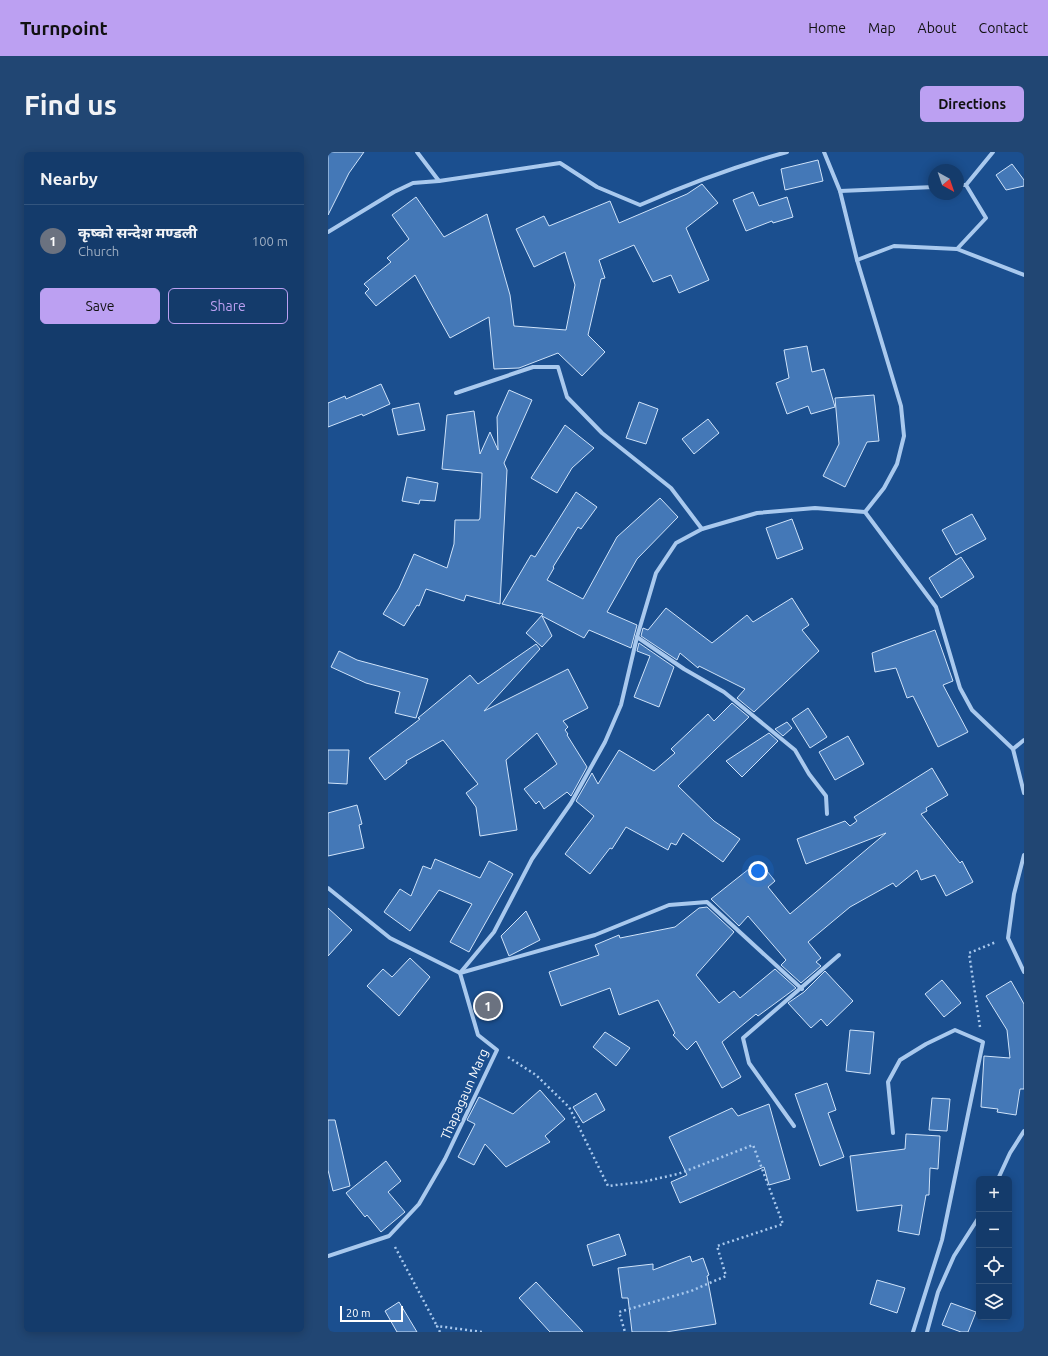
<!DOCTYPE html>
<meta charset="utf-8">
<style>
body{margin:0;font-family:Ubuntu,"Noto Sans Devanagari",sans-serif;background:#214673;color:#f1f3f6}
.controls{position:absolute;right:12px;bottom:12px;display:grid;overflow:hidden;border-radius:6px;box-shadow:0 2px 10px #0003}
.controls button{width:36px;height:36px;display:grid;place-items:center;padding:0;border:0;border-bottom:1px solid #33557e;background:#143b6b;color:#f1f3f6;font:20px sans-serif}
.compass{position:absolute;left:600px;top:12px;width:36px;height:36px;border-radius:50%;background:#143b6b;box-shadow:0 2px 10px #0003;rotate:140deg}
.scale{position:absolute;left:12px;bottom:10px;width:63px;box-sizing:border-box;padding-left:4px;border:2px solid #fff;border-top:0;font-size:11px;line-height:14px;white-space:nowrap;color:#fff;-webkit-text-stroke:3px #1b4f8f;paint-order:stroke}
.you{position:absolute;left:430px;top:719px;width:14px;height:14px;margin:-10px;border:3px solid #fff;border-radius:50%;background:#1a73e8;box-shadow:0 0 0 6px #1a73e833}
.badge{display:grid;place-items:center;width:26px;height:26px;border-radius:50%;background:#bca0f2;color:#fff;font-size:13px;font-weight:700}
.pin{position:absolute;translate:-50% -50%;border:2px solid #fff;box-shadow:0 1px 4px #0006}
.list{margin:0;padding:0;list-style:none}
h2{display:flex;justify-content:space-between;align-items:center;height:52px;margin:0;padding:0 16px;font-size:17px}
h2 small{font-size:13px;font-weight:400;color:#9dadc1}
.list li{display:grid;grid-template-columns:26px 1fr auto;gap:12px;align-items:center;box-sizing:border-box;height:72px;padding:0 16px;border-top:1px solid #33557e}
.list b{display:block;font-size:15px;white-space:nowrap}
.list p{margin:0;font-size:13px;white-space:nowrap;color:#9dadc1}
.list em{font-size:13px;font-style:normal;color:#9dadc1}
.actions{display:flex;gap:8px;padding:12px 16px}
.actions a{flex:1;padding:9px 0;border:1px solid #bca0f2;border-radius:6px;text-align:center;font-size:14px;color:#bca0f2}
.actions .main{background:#bca0f2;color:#111}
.icon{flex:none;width:22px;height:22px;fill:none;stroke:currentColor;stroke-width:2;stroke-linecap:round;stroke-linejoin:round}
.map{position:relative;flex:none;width:696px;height:1180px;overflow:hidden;border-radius:6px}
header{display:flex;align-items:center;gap:24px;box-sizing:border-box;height:56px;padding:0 20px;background:#bca0f2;color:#111}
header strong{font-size:19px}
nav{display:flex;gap:22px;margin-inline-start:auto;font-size:14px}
.intro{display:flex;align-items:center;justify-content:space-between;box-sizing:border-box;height:96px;padding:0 24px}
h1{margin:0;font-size:28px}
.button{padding:10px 18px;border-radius:6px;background:#bca0f2;color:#111;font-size:14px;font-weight:700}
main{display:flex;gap:24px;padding:0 24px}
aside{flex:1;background:#143b6b;border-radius:6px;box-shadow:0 2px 10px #0003}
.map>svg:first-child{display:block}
.building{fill:#4478b7;stroke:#cfe3fa}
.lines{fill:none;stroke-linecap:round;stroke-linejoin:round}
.path{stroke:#a9c9ee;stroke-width:2.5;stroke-dasharray:2 3;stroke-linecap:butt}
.minor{stroke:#a9c9ee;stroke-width:4}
.labels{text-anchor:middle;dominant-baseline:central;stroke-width:3;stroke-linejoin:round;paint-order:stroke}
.street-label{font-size:13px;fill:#fff;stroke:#1b4f8f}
</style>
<header>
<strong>Turnpoint</strong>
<nav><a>Home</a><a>Map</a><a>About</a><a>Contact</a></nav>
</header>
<div class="intro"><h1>Find us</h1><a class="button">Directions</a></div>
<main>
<aside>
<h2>Nearby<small></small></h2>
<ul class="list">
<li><span class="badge" style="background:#6b7280">1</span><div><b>कृष्को सन्देश मण्डली</b><p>Church</p></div><em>100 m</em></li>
</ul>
<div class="actions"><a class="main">Save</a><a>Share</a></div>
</aside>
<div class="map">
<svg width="696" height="1180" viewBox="0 0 696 1180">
<rect width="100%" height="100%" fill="#1b4f8f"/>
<g class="building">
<polygon points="0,0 36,0 21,21 0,63"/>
<polygon points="490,8 495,29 457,38 453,17"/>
<polygon points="684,12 696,28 696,34 678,38 668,23"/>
<polygon points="374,32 390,51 358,76 381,128 351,141 343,123 325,130 306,93 271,108 277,126 273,127 260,183 277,200 254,224 230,201 191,216 166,217 161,165 122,186 87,123 48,154 37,141 41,137 36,132 63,110 59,106 81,87 64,63 88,45 116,85 159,62 182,143 186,174 238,178 247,133 237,100 206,115 188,77 216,64 221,74 282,49 291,71 359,42"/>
<polygon points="425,40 431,54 459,45 465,65 445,71 444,69 418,79 405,48"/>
<polygon points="479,194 484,220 496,217 507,255 483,262 480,254 459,262 448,231 461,226 456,198"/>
<polygon points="53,232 62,252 35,264 34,262 0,275 0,251 17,244 18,247"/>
<polygon points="181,238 204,248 176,311 179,318 172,452 138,443 136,449 98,437 91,454 89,453 76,474 55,462 71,436 86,402 119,416 126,392 127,368 151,368 152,366 154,321 114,317 119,263 146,259 152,302 162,280 170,298 169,265"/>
<polygon points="546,243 551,289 539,290 517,335 495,324 511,292 507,246"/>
<polygon points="311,250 330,257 318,292 298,286"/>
<polygon points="91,251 97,278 70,283 64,257"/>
<polygon points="380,267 391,281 366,302 354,287"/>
<polygon points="237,273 266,296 244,316 229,341 203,326"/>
<polygon points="79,325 110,331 107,349 92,348 91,352 74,349"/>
<polygon points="248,340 269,355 253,377 250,375 225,415 226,416 219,428 255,447 289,385 332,346 350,365 309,407 279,460 309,473 303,496 261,478 256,486 214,464 224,484 214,495 198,481 215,462 174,452 203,403 207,405"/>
<polygon points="644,362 658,387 628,403 614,378"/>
<polygon points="464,367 475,397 449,407 438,376"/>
<polygon points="633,405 646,425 613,446 601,426"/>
<polygon points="464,446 481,473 474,478 491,499 426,560 409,546 417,537 371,514 370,516 352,501 349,508 313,484 315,476 320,478 338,456 384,491 419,463 425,470"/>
<polygon points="607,478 625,529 615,533 640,580 610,595 585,544 579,546 568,516 547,520 544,501"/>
<polygon points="311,491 346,515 331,555 306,545 322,504 309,499"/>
<polygon points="208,492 212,497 156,559 240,517 260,556 235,569 240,575 237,578 240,582 239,583 259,615 243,644 239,640 216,657 211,649 208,652 196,637 229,612 209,581 178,608 189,678 152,684 148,655 138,641 150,632 115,588 78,609 79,611 57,628 41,606 92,567 90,566 142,523 150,532"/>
<polygon points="11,499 29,508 100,527 88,566 67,561 72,540 38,531 3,515"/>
<polygon points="404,551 421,565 350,634 386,669 412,687 395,710 355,681 348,693 343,691 340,698 298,675 284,697 282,696 262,722 237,702 266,664 248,649 264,621 270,632 291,598 326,619 347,601 343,597 380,562 386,569"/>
<polygon points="480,556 499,585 482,596 464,567"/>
<polygon points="459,570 464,576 455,584 447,577"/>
<polygon points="441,581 450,589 414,625 398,609"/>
<polygon points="520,584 536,612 507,628 491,600"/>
<polygon points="0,598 21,598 19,632 0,631"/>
<polygon points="604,616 620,643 598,656 599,659 593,662 632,711 634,709 645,730 618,744 607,723 593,728 589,718 568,735 565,731 522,755 480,790 493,806 488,810 493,814 473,831 453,813 458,808 420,764 411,774 383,747 431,709 447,729 440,735 462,762 558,681 478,712 469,687 517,669 522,674 529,669 526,665"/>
<polygon points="29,653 34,672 31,673 36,696 0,704 0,661"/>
<polygon points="107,707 152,726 161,709 185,722 141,800 122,790 144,752 111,738 82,779 56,760 72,737 83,744 95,714 103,717"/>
<polygon points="379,755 406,780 368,823 391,851 406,839 412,846 447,817 468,836 430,864 428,862 394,890 413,925 394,936 368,889 359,898 345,883 347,881 330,848 291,863 282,836 233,854 221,820 271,803 267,793 291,783 292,786 347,775 371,756"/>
<polygon points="0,756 24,778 0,804"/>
<polygon points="198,759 212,788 181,804 173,784"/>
<polygon points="82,806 102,825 71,864 39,834 55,817 64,825"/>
<polygon points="497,819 525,849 499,874 493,867 483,876 460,851 476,840"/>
<polygon points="614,828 633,851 616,865 597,842"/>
<polygon points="683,829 696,852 696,937 692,937 688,963 669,960 670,957 653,955 656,904 682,906 679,878 658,844"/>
<polygon points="522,878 546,880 542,922 518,919"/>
<polygon points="277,880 302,896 288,914 265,895"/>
<polygon points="499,931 508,958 500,961 516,1005 492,1014 467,942"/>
<polygon points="212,938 237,967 217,984 222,990 178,1015 157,992 146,1013 130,1005 147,972 139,968 151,945 185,962"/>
<polygon points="268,941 277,958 255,971 245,955"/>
<polygon points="604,946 622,947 619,979 601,978"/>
<polygon points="441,952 462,1027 441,1033 436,1015 352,1051 343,1030 359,1023 341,985 404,956 410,964"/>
<polygon points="0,968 7,968 22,1034 5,1039 0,1018"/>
<polygon points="578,982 612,984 610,1017 602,1016 601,1043 598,1043 591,1083 570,1079 574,1053 529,1059 522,1004 577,997"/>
<polygon points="58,1009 73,1029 60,1040 77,1060 53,1080 39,1063 37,1065 18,1041"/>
<polygon points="291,1082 298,1103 265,1114 259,1093"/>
<polygon points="362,1104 364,1110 375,1106 381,1123 379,1124 388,1172 338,1180 304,1180 300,1146 294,1146 290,1116 325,1112 325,1118"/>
<polygon points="549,1128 577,1136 569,1161 542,1152"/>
<polygon points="208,1130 255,1180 222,1180 191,1146"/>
<polygon points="71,1150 89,1180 69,1180 57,1159"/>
<polygon points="623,1151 648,1160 640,1180 633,1180 614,1173"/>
</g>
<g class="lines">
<g class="path">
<polyline points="652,875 641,801 668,790"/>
<polyline points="180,905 208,923 241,955 280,1034 314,1030 350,1022 425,993 455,1072 389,1094 398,1124 363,1139 291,1160 297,1180"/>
<polyline points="67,1095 109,1174"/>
<polyline points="112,1180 109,1174 154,1180"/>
</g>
<g class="minor">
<path d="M89,0L111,29L232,11L269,35L312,53C360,32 408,14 459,0"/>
<polyline points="496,0 512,39 529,108 573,254 576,284 569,312 556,336 537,360"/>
<polyline points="630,33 638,33"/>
<polyline points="512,39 606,35"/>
<polyline points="0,80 66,40 85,31 111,29"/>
<polyline points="629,97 658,66 638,33 665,0"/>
<polyline points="529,108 566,94 629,97 696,123"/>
<polyline points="128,241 205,215 230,215 239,245 274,281 343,336 374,377"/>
<polyline points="309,485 356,517 396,540 467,598 481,622 498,644 499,662"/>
<polyline points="685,597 696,588"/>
<polyline points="696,703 686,742 680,786 696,820"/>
<polyline points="0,736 62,786 132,821 150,883 169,898 117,1007 91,1052 61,1084 0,1104"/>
<polyline points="132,821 166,780 204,707 243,651 277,590 293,553 309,485 328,421 348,391 374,377 429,361 487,356 537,360 608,455 632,536 644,558 685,597 696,641"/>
<polyline points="132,821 267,783 341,753 379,750 474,837"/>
<polyline points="466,974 421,911 415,886 511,803"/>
<polyline points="565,981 560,930 572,908 598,892 627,878 655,890 614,1088 585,1180"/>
<polyline points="670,1027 682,1001 696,979"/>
<polyline points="599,1180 610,1140 626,1104 651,1065"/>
</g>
</g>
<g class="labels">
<g class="street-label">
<text transform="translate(136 942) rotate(-66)">Thapagaun Marg</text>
</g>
</g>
</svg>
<div class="controls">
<button>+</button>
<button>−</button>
<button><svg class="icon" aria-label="locate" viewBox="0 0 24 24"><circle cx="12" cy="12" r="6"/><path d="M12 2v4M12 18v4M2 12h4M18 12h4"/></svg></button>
<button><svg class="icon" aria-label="layers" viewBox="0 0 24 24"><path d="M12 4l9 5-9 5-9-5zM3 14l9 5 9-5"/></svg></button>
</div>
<svg class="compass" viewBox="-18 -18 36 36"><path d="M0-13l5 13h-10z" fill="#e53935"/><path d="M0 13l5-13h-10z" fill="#9dadc1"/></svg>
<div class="scale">20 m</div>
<div class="you"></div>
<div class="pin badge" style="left:160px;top:854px;background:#6b7280">1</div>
</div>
</main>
